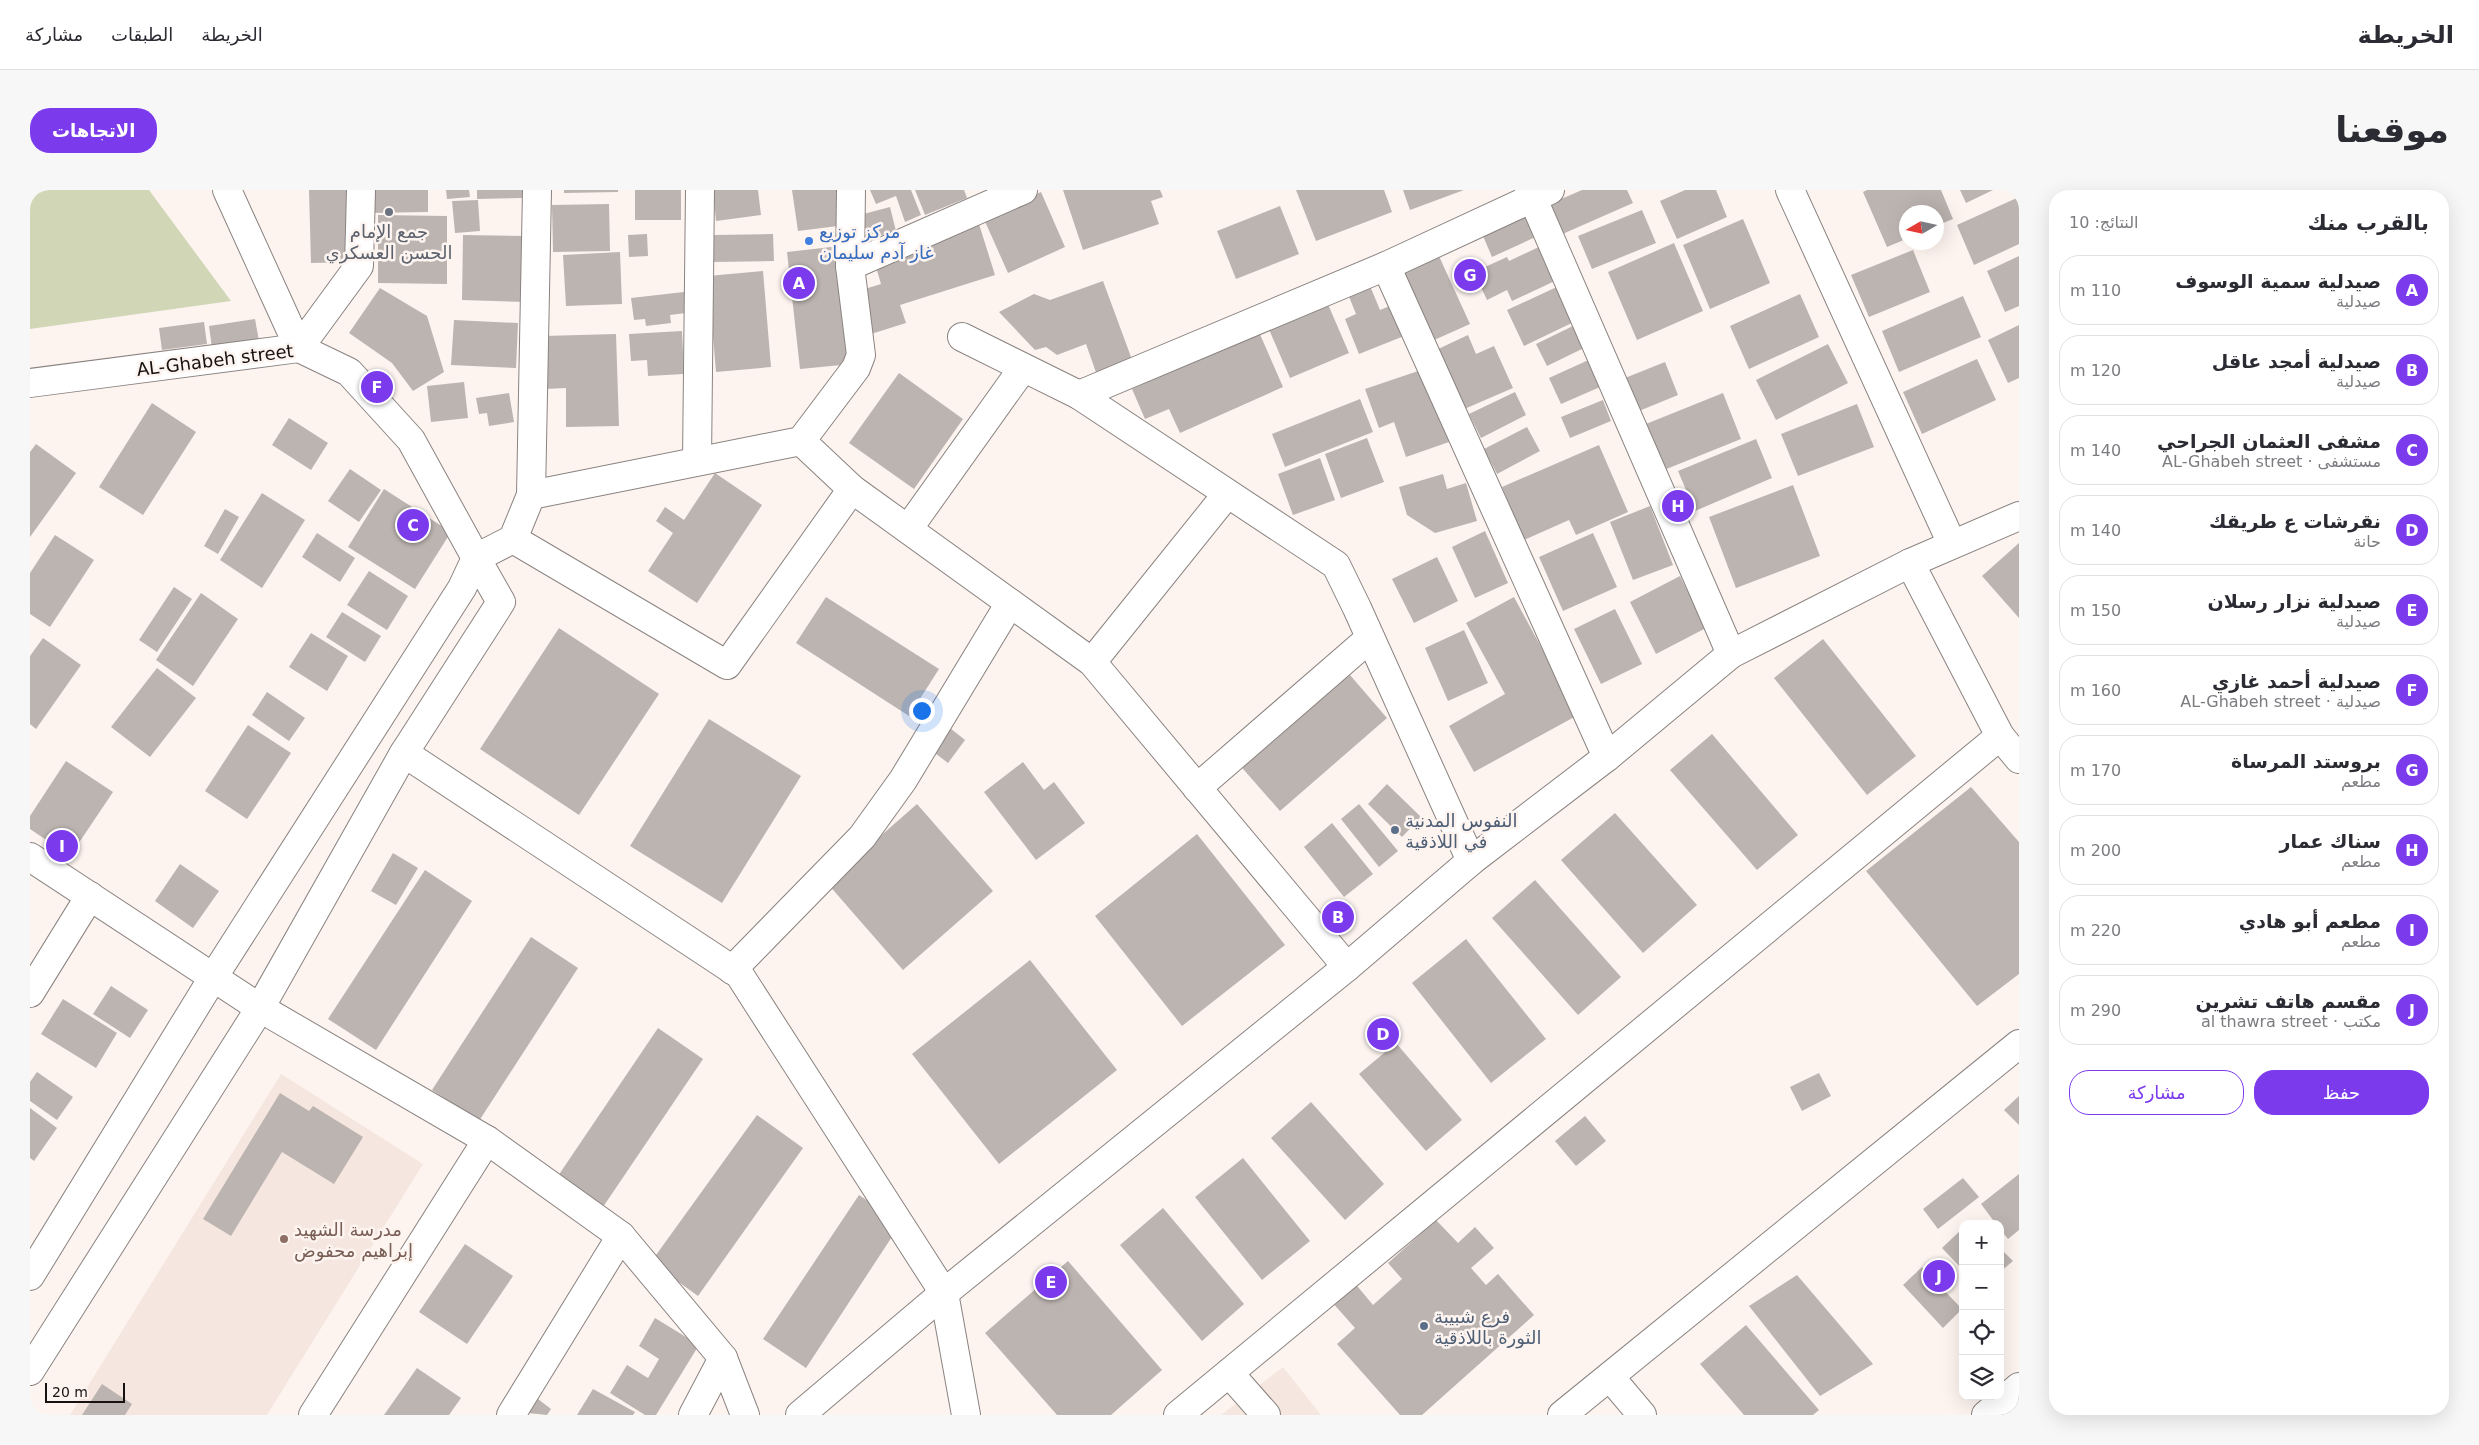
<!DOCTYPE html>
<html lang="ar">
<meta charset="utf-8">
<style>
body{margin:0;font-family:"DejaVu Sans",Vazirmatn,sans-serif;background:#f7f7f7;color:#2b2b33;direction:rtl}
.controls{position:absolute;right:15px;bottom:15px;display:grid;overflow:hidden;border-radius:10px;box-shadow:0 5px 20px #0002}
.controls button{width:45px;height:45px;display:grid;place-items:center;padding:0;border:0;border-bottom:1px solid #e1e1e2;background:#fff;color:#2b2b33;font:25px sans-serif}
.compass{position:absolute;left:1869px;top:15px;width:45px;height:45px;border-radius:50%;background:#fff;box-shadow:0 5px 20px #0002;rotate:261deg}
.scale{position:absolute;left:15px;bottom:12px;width:80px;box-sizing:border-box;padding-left:5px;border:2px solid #151211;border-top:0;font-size:14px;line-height:18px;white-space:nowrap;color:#151211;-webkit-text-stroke:4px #fdf4f0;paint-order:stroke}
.you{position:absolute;left:891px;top:520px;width:18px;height:18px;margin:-12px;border:4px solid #fff;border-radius:50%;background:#1a73e8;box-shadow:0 0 0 8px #1a73e833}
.badge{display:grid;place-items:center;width:32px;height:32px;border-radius:50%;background:#7c3aed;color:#fff;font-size:16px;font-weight:700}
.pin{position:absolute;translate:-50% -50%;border:2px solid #fff;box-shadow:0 1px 5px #0006}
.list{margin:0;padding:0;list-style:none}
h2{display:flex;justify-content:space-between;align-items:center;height:65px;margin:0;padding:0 20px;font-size:21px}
h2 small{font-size:16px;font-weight:400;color:#7c7c81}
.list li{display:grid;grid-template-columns:32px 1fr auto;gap:15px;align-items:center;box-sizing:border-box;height:70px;margin:0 10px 10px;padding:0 10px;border:1px solid #e1e1e2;border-radius:20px}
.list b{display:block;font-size:19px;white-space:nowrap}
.list p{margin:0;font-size:16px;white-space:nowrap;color:#7c7c81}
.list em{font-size:16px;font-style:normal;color:#7c7c81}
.actions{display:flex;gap:10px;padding:15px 20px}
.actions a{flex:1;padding:11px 0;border:1px solid #7c3aed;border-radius:20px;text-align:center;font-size:18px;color:#7c3aed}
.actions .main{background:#7c3aed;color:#fff}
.icon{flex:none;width:28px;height:28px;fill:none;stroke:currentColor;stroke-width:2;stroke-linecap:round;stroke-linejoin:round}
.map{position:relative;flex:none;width:1989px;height:1225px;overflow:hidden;direction:ltr;border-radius:20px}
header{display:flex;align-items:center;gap:30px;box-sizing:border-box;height:70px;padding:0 25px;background:#fff;border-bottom:1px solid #e1e1e2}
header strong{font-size:24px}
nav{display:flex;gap:28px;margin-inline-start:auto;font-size:18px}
.intro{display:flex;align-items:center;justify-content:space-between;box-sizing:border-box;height:120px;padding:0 30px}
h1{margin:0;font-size:35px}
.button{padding:12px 22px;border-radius:20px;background:#7c3aed;color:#fff;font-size:18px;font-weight:700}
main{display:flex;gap:30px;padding:0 30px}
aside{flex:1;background:#fff;border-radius:20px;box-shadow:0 5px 20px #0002}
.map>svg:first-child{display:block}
.built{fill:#f5e6df}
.green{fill:#d1d7b6}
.building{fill:#bcb4b0}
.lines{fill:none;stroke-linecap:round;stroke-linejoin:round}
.street-casing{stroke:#8a8380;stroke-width:30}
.secondary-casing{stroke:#8a8380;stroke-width:30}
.street{stroke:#fff;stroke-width:28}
.secondary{stroke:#fff;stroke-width:28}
.worship-dot{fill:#6b7280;stroke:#fdf4f0;stroke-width:2}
.shop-dot{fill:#3f7fe0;stroke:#fdf4f0;stroke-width:2}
.service-dot{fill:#5c6f8a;stroke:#fdf4f0;stroke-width:2}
.education-dot{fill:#8d6e63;stroke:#fdf4f0;stroke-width:2}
.labels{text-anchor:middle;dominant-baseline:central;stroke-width:5;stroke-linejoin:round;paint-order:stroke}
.worship-label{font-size:18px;fill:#5b616d;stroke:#fdf4f0}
.shop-label{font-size:18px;fill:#366cbe;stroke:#fdf4f0;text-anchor:start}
.street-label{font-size:18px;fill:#151211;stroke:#fdf4f0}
.service-label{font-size:18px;fill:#4e5e75;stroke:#fdf4f0;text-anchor:start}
.education-label{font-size:18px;fill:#785e54;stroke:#fdf4f0;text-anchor:start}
</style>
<header>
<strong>الخريطة</strong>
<nav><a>الخريطة</a><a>الطبقات</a><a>مشاركة</a></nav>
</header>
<div class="intro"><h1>موقعنا</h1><a class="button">الاتجاهات</a></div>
<main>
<aside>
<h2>بالقرب منك<small>النتائج: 10</small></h2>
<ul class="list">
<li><span class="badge">A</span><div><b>صيدلية سمية الوسوف</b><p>صيدلية</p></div><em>110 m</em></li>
<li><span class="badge">B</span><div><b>صيدلية أمجد عاقل</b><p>صيدلية</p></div><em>120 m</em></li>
<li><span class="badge">C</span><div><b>مشفى العثمان الجراحي</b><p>مستشفى · AL-Ghabeh street</p></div><em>140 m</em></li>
<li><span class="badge">D</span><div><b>نقرشات ع طريقك</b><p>حانة</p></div><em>140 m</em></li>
<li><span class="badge">E</span><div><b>صيدلية نزار رسلان</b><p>صيدلية</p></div><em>150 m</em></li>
<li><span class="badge">F</span><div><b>صيدلية أحمد غازي</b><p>صيدلية · AL-Ghabeh street</p></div><em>160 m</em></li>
<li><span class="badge">G</span><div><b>بروستد المرساة</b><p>مطعم</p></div><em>170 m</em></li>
<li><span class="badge">H</span><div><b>سناك عمار</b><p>مطعم</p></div><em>200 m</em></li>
<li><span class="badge">I</span><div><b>مطعم أبو هادي</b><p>مطعم</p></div><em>220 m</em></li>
<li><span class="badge">J</span><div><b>مقسم هاتف تشرين</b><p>مكتب · al thawra street</p></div><em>290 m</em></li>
</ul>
<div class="actions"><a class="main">حفظ</a><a>مشاركة</a></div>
</aside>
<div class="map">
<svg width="1989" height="1225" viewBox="0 0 1989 1225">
<rect width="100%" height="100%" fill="#fdf4f0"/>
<g class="built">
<polygon points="251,884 393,974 237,1225 40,1225"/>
<polygon points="1253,1177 1291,1225 1191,1225"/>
</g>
<polygon class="green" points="0,0 119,0 201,111 0,139"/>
<g class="building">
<polygon points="279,0 319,0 321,72 281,73"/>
<polygon points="339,0 398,0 398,22 340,23"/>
<polygon points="416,0 439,0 440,7 417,9"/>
<polygon points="447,0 493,0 493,8 447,9"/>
<polygon points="534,0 588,0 588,2 534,3"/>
<rect x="605" y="0" width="46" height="30"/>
<polygon points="683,0 728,0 731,25 686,31"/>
<polygon points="762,0 811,0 816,35 768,41"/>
<polygon points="840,0 881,0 891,25 875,32 866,6 846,14"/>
<polygon points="885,0 934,0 937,8 895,25"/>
<polygon points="1033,0 1130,0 1133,7 1121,11 1129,34 1053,60"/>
<polygon points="1266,0 1354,0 1362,22 1286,51"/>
<polygon points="1373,0 1434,0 1380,20"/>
<polygon points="1552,0 1597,0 1603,13 1528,46 1515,16"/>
<polygon points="1655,0 1686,0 1697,27 1647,49 1630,11"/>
<polygon points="1837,0 1911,0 1923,29 1906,36 1906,22 1876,22 1876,49 1857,57 1833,2"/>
<polygon points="1930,0 1963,0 1936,13"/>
<polygon points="1011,2 1035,57 978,83 953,27"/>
<polygon points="1989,7 1989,54 1944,75 1927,35"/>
<polygon points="448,10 450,41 425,43 422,11"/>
<polygon points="579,14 580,61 523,62 522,15"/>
<polygon points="1250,16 1269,64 1206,89 1187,41"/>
<polygon points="860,17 866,41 833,50 826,26"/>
<polygon points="1498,18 1510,45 1462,67 1450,39"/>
<polygon points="1612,20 1626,53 1562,79 1548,46"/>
<polygon points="348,25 417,26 417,94 348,93"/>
<polygon points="1713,29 1740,93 1680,119 1653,55"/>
<polygon points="949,34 965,85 870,115 876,133 841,144 828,101 851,94 843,67"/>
<polygon points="617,44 618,66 599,67 598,45"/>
<polygon points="743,44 744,71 683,72 683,45"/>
<polygon points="433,45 496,46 495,112 432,110"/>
<polygon points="1644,53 1673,121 1607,150 1578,82"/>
<polygon points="1513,55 1529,89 1482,111 1477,100 1457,110 1444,82 1477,67 1479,71"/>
<polygon points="810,56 822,174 770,179 757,62"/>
<polygon points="1883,60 1900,102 1839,127 1821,85"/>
<polygon points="590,62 592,114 536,116 533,65"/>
<polygon points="1408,64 1440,134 1402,151 1371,82"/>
<polygon points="1989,66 1989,116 1975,122 1957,81"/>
<polygon points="733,81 741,177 686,182 678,86"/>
<polygon points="1073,91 1104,175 1068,188 1056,154 1027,165 1016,157 1005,160 969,122 1004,104 1020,110"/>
<polygon points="1531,95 1548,130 1494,156 1477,120"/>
<polygon points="1340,96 1350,120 1367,113 1379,144 1329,164 1315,129 1326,124 1318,104"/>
<polygon points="350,98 397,126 414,182 383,201 362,173 319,143"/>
<polygon points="654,102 656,123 640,125 641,133 616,136 615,129 604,130 601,108"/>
<polygon points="1770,104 1789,147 1719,179 1700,136"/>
<polygon points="1933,106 1951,147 1869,182 1852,141"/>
<polygon points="1297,112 1319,163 1260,188 1238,137"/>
<polygon points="225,129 229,151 182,158 179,136"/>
<polygon points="424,130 488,133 486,178 421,175"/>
<polygon points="174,132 177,154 132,160 129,138"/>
<polygon points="1545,135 1556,157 1517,176 1506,154"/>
<polygon points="1989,135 1989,188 1978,193 1958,150"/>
<polygon points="652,141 654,184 618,186 617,170 601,171 599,144"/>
<polygon points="1229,142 1253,197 1150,243 1139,219 1115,229 1102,199"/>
<polygon points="586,144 589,236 536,237 536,198 515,199 514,146"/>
<polygon points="1438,145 1446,164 1464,156 1483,198 1432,220 1406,160"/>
<polygon points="1798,154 1818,193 1746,230 1726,190"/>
<polygon points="1565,167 1577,194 1531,214 1519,188"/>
<polygon points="1947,169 1966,210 1892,244 1873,202"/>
<polygon points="1635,172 1648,205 1609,221 1595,188"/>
<polygon points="1394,179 1419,252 1376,267 1364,232 1349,238 1335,199"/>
<polygon points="869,183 933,229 884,299 819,253"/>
<polygon points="434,192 438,228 401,232 397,196"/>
<polygon points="1485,202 1496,225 1451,248 1439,224"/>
<polygon points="479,203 484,232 459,236 457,223 449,224 446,208"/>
<polygon points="1693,203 1711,249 1629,282 1611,236"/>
<polygon points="1330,209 1343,242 1255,277 1242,244"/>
<polygon points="1573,210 1581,231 1540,248 1531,227"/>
<polygon points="122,213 166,242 113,325 69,297"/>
<polygon points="1827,214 1844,257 1768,286 1751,244"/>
<polygon points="259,228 298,253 281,280 242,255"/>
<polygon points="1497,237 1510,261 1467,284 1454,259"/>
<polygon points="1337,248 1354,292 1311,308 1295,264"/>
<polygon points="1726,249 1742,288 1665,321 1648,281"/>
<polygon points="6,254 46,283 0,347 0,262"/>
<polygon points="1569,255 1598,322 1546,345 1539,330 1494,350 1472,297"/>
<polygon points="1290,268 1305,310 1263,325 1248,284"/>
<polygon points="320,279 351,300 329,332 298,311"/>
<polygon points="685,283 732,315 667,413 618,381 643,343 626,331 635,317 654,330"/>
<polygon points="1413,284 1417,299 1436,293 1447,331 1405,343 1377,325 1369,297"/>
<polygon points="1763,295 1790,366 1706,398 1679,327"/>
<polygon points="354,299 421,342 385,399 318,357"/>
<polygon points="232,303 275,330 232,398 190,370"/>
<polygon points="1620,316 1643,375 1603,390 1580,332"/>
<polygon points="195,319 209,327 188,364 174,356"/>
<polygon points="1455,341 1478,393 1445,408 1422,357"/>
<polygon points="287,343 325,368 310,392 272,367"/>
<polygon points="1563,343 1587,397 1533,421 1509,367"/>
<polygon points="25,345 64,370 20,437 0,424 0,383"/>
<polygon points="1989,353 1989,428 1952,386"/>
<polygon points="1407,367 1428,411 1384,433 1362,389"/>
<polygon points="339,381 378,406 357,440 317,415"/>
<polygon points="1650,386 1676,438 1626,464 1600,412"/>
<polygon points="144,397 162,409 127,462 109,450"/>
<polygon points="171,403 208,429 163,496 126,470"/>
<polygon points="796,407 909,479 879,526 766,453"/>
<polygon points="1484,407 1548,525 1444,582 1419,536 1475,504 1436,433"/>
<polygon points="1585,419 1612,474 1571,494 1544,439"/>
<polygon points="312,422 351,446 335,472 296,447"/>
<polygon points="529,438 629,504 549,625 450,559"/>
<polygon points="1434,440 1458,493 1418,511 1395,458"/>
<polygon points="281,443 318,466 297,501 259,477"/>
<polygon points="13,448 51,475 6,539 0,534 0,466"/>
<polygon points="1793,449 1886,566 1837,605 1744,488"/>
<polygon points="127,478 166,508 120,567 81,537"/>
<polygon points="1314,478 1357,528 1250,621 1207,572"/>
<polygon points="237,502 275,528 259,551 222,525"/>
<polygon points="679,529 771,586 692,713 600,656"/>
<polygon points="915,534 935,550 918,573 897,557"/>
<polygon points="218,535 261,563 217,629 175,601"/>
<polygon points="1682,544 1768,645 1727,680 1640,580"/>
<polygon points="36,571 83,602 40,666 0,639 0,626"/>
<polygon points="993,572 1014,600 1024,592 1055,633 1006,670 954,602"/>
<polygon points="1357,594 1391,627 1372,647 1338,614"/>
<polygon points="1941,597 1989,652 1989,784 1947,816 1836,681"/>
<polygon points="887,614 963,701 873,780 797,693"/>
<polygon points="1329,614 1368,661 1349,677 1311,629"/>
<polygon points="1585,623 1667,715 1613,763 1531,670"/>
<polygon points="1302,633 1343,684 1314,707 1274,657"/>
<polygon points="1167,644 1255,755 1152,836 1065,726"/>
<polygon points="363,663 388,678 366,715 341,701"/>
<polygon points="150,674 189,701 163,738 125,711"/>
<polygon points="395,680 442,711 346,860 298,829"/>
<polygon points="1505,690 1591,787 1548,825 1462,728"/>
<polygon points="501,747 548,778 449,931 402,900"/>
<polygon points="1436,749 1516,849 1461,893 1382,793"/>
<polygon points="1000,770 1087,880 969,974 882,864"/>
<polygon points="81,796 118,820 100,848 63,824"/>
<polygon points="33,809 87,843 66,878 11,844"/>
<polygon points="628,838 673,869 573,1017 528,986"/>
<polygon points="1366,853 1432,930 1396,961 1329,884"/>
<polygon points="7,882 43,907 27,930 0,911 0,892"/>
<polygon points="1789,883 1801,906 1772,921 1760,897"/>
<polygon points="250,903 279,921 283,916 333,947 304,994 252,962 201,1046 173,1029"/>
<polygon points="1989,906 1989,935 1974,920"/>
<polygon points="1281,912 1354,994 1315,1030 1241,948"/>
<polygon points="0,918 27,938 4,971 0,968"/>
<polygon points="727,925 773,958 668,1106 621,1072"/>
<polygon points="1555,926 1576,951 1546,976 1525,951"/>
<polygon points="1213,968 1280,1051 1232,1090 1165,1007"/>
<polygon points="1989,984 1989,1040 1978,1049 1970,1039 1970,1034 1966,1034 1951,1014"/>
<polygon points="1933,988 1949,1007 1908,1039 1893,1019"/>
<polygon points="829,1005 871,1033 776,1178 733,1149"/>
<polygon points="1133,1018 1214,1114 1172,1151 1090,1055"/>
<polygon points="1406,1030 1428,1053 1445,1037 1464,1058 1441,1078 1456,1095 1468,1084 1504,1125 1392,1225 1370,1225 1307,1154 1325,1138 1301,1111 1323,1091 1343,1115 1372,1089 1358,1073"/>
<polygon points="1933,1038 1933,1080 1912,1058"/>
<polygon points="435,1054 483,1086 437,1154 389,1122"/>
<polygon points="1970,1058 1983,1071 1970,1082"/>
<polygon points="1038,1071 1132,1180 1081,1225 1027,1225 955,1143"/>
<polygon points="1892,1077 1932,1119 1913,1138 1873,1095"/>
<polygon points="1767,1085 1843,1174 1790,1206 1719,1116"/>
<polygon points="625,1128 669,1155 626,1225 615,1225 580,1203 597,1175 618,1188 629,1169 609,1156"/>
<polygon points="1716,1135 1789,1220 1783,1225 1714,1225 1670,1174"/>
<polygon points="387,1178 431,1208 419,1225 354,1225"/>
<polygon points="72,1194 102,1214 95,1225 52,1225"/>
<polygon points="563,1199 605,1222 603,1225 547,1225"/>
<polygon points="508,1209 521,1219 517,1225 498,1223"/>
</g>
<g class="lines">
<g class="street-casing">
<g id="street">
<polyline points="1499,0 1701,464"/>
<polyline points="1760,0 1922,354"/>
<polyline points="820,76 993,0"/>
<polyline points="1356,76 1577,567"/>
<polyline points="932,147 1049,205 1306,375 1327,418 1441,671"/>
<polyline points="0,193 269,158 329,76 331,0"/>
<polyline points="1049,205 1356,76 1520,0"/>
<polyline points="771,251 822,299 1062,472 1317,777"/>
<polyline points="667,271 670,0"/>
<polyline points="501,305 507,0"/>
<polyline points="878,339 993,178"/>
<polyline points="483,349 697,475 822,299"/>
<polyline points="446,368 483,349 501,305 771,251 826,178 831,165 820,76 821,0"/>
<polyline points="1880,373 1970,546 1989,569"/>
<polyline points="1062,472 1197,304"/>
<polyline points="374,563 709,784 914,1103 936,1225"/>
<polyline points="1167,598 1340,448"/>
<polyline points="0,667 230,818 457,950 591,1046 693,1168 715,1225"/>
<polyline points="702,780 832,647 873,590 980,413"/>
<polyline points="0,803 60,706"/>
<polyline points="1199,1183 1236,1225"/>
<polyline points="1580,1187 1612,1225"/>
<polyline points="283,1225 457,950"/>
<polyline points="481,1225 591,1046"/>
<polyline points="663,1225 693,1168"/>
<polyline points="770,1225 914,1103 1317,777 1441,671 1577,567 1701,464 1880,373 1989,326"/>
<polyline points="1148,1225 1970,546"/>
<polyline points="1532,1225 1989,854"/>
</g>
</g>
<g class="secondary-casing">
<g id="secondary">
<polyline points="197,0 269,158 319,182 381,250 446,368"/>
<polyline points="0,1086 184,786 432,398 446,368 471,412 374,563 230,818 0,1181"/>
<polyline points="1956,1225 1989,1197"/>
</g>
</g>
<use href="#street" class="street"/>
<use href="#secondary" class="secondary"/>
</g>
<circle class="worship-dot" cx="359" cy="22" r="5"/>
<circle class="shop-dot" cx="779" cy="51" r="5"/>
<g class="service-dot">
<circle cx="1365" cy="640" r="5"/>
<circle cx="1394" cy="1136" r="5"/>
</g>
<circle class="education-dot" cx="254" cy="1049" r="5"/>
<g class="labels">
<g class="worship-label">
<text x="359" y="41">جمع الإمام<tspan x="359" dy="21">الحسن العسكري</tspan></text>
</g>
<g class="shop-label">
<text x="789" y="41">مركز توزيع<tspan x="789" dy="21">غاز آدم سليمان</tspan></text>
</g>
<g class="street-label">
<text transform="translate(185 170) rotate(-7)">AL-Ghabeh street</text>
</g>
<g class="service-label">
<text x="1375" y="630">النفوس المدنية<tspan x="1375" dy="21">في اللاذقية</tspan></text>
<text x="1404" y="1126">فرع شبيبة<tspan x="1404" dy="21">الثورة باللاذقية</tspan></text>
</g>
<g class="education-label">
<text x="264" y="1039">مدرسة الشهيد<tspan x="264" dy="21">إبراهيم محفوض</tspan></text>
</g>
</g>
</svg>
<div class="controls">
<button>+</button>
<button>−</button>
<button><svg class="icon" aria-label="locate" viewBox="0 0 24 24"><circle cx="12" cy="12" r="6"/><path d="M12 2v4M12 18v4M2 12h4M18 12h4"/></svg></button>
<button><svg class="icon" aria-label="layers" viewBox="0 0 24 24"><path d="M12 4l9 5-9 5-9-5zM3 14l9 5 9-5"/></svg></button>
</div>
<svg class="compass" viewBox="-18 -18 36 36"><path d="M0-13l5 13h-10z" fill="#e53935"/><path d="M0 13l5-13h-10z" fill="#7c7c81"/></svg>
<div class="scale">20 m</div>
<div class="you"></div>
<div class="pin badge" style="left:769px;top:93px">A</div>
<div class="pin badge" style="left:1308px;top:727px">B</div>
<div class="pin badge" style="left:383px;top:335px">C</div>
<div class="pin badge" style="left:1353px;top:844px">D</div>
<div class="pin badge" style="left:1021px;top:1092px">E</div>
<div class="pin badge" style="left:347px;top:197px">F</div>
<div class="pin badge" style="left:1440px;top:85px">G</div>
<div class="pin badge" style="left:1648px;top:316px">H</div>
<div class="pin badge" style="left:32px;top:656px">I</div>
<div class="pin badge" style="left:1909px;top:1086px">J</div>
</div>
</main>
